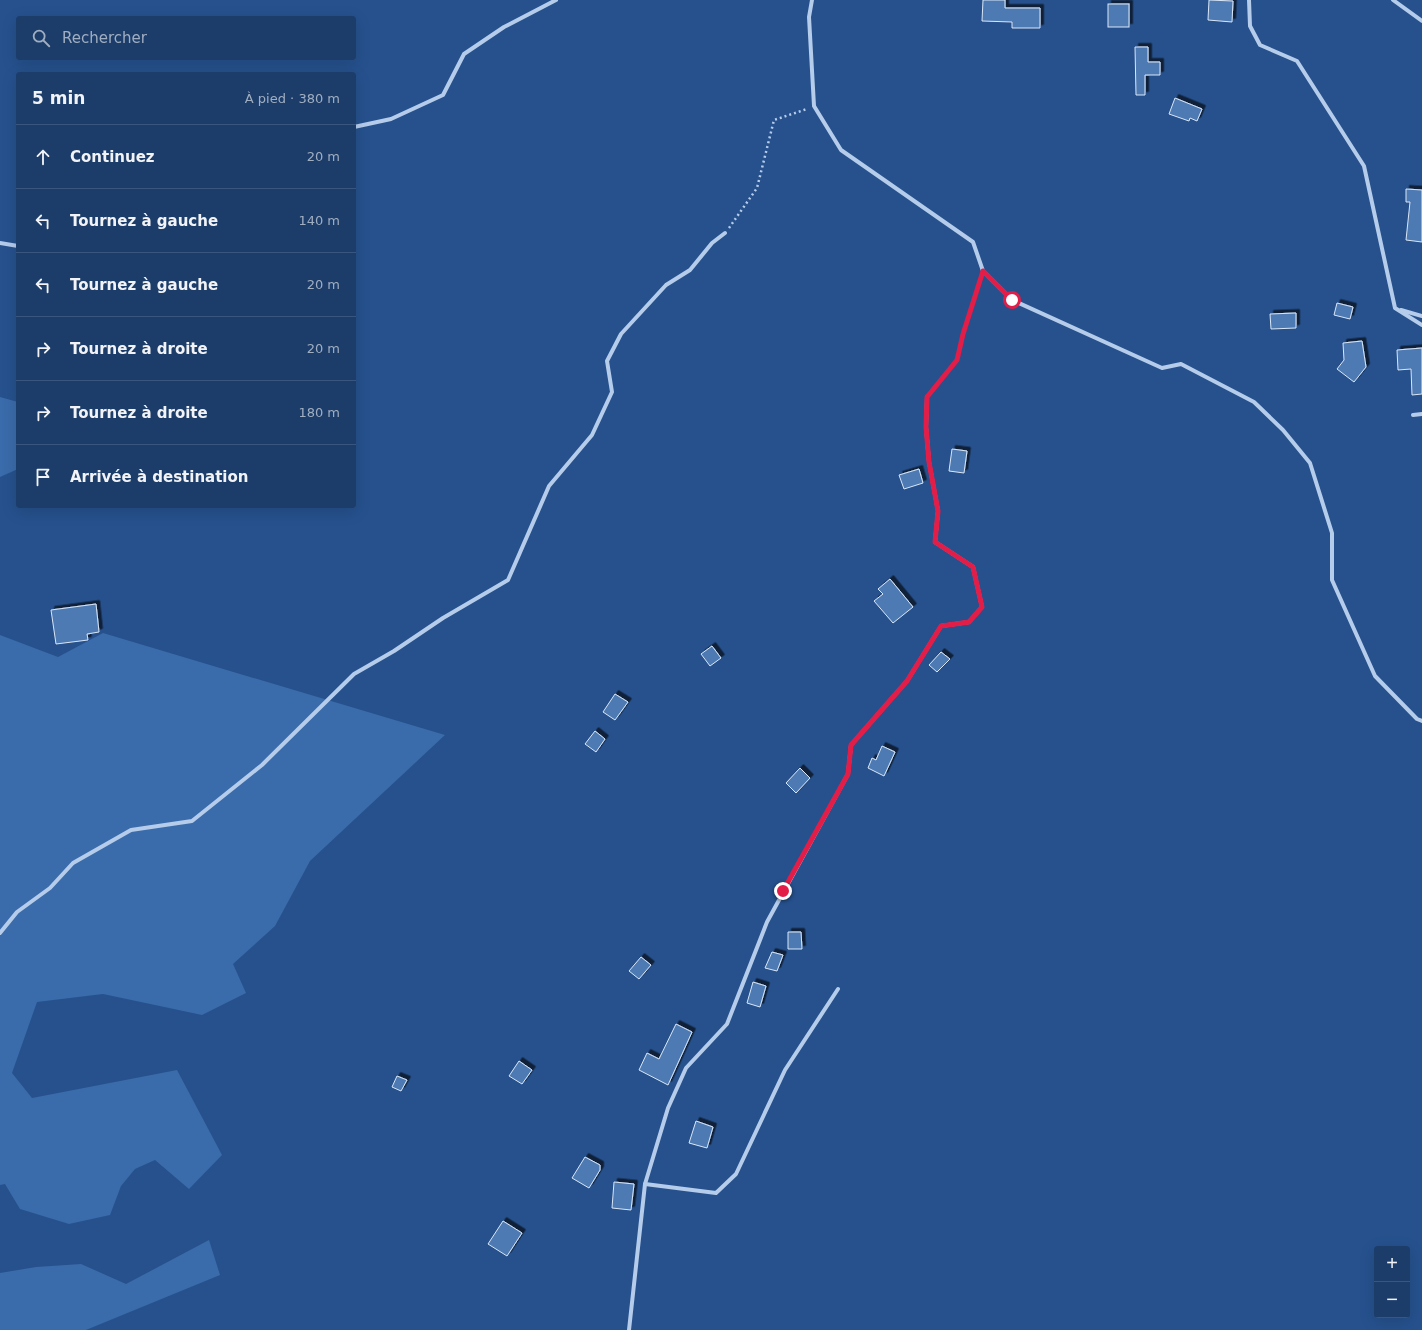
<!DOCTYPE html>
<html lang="fr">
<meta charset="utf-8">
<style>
body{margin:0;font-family:"DejaVu Sans",sans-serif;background:#294872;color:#f1f3f6}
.controls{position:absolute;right:12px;bottom:12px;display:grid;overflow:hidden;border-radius:4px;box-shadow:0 4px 16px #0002}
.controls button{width:36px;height:36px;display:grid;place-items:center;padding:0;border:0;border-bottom:1px solid #3a567e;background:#1c3d6a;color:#f1f3f6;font:20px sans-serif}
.stop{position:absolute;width:12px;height:12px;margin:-9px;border:3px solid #e11d48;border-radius:50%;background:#fff}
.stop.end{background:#e11d48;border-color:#fff;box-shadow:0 1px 4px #0008}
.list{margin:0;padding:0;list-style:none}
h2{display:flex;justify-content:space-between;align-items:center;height:52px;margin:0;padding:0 16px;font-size:17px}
h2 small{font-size:13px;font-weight:400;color:#a0aec1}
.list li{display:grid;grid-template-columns:26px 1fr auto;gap:12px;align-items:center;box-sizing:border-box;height:64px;padding:0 16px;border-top:1px solid #3a567e}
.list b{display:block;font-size:15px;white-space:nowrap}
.list em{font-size:13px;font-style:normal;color:#a0aec1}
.icon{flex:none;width:22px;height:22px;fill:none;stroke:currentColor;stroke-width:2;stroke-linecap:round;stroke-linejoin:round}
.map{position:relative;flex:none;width:1422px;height:1330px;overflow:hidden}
.search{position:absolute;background:#1c3d6a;box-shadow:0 4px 16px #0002;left:16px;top:16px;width:340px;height:44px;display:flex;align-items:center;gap:10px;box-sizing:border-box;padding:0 14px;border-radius:4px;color:#a0aec1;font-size:15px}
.panel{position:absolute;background:#1c3d6a;box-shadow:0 4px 16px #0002;left:16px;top:72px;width:340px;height:436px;border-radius:4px}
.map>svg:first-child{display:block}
.green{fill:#3a6baa}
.building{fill:#4e7ab3;stroke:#d9e7f8;filter:url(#shadow)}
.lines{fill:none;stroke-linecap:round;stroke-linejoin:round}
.path{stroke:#b5cceb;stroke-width:2.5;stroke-dasharray:2 3;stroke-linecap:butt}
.street{stroke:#b5cceb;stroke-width:4}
.route{stroke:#e11d48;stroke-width:5}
</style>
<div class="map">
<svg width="1422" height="1330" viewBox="0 0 1422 1330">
<defs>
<filter id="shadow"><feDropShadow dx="3.5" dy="-3.5" stdDeviation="0" flood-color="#0009"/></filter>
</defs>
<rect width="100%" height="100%" fill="#26518d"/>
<g class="green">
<polygon points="0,397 18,402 18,469 0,477"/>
<polygon points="103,633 445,735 310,861 275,926 233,964 246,993 202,1015 103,994 37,1002 12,1073 32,1098 177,1070 222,1155 189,1189 155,1160 135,1169 121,1186 110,1215 69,1224 20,1209 5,1184 0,1185 0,635 58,657"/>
<polygon points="209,1240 220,1275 86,1330 0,1330 0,1273 36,1267 81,1264 126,1284"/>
</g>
<g class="building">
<polygon points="983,0 1005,0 1005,8 1040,8 1040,28 1012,28 1012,22 982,21"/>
<polygon points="1209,0 1233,1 1232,22 1208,20"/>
<rect x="1108" y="4" width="21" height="23"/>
<polygon points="1135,47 1148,47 1148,62 1160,62 1160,75 1145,75 1145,95 1136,95"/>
<polygon points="1175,98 1202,109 1197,121 1190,118 1189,121 1169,114"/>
<polygon points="1406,189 1422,190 1422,242 1406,240 1410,202 1406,202"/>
<polygon points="1337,303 1353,307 1350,319 1334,315"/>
<polygon points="1296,313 1296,328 1271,329 1270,314"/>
<polygon points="1362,341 1366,367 1354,382 1337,369 1344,360 1343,343"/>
<polygon points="1422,348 1422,394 1412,395 1411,369 1398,370 1397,350"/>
<polygon points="952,449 967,451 964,473 949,471"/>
<polygon points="919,469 923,483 904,489 899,475"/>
<polygon points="890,579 913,607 893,623 874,601 883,594 878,589"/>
<polygon points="96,604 99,632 87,634 88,640 56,644 51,610"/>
<polygon points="712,646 721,658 710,666 701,654"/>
<polygon points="941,652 950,659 937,672 929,665"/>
<polygon points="615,694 628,702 615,720 603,712"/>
<polygon points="595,731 605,739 596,752 585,744"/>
<polygon points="882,746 895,752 884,776 868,768 872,758 876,760"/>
<polygon points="800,768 810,778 796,793 786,783"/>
<polygon points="788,932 801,932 802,949 788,949"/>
<polygon points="772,952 783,955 777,971 765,968"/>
<polygon points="641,957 651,965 639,979 629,971"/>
<polygon points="753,982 766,986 760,1007 747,1003"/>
<polygon points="676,1024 692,1032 668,1085 639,1070 647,1053 659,1059"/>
<polygon points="519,1061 532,1070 522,1084 509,1076"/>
<polygon points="397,1076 407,1080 401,1091 392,1087"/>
<polygon points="696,1121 713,1127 707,1148 689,1143"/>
<polygon points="585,1157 600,1165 600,1170 589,1188 572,1178"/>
<polygon points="614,1182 634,1184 631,1210 612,1208"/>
<polygon points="503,1221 522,1233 507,1256 488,1244"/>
</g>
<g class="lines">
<g class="path">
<polyline points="729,228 757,188 774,120 807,109"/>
<polyline points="931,392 957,360 963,334 980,279"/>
</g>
<g class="street">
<polyline points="812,0 809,17 814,106 841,150 973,242 983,271 1012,300 1162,368 1181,364 1254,402 1283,430 1310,463 1332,533 1332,580 1375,676 1417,719 1422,721"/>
<polyline points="1249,0 1250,26 1260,45 1297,61 1364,166 1395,308 1422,325"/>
<polyline points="1393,0 1422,21"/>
<polyline points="354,127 391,119 443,95 464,54 504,27 556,0"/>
<polyline points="0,243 18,246"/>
<polyline points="1401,310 1422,316"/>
<polyline points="1413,415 1422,414"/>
<polyline points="0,933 17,912 50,888 73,863 131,830 192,821 262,765 354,674 394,651 443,618 508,580 549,486 592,435 612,392 607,361 621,334 666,285 690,270 712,243 725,233"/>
<polyline points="645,1184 716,1193 736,1174 785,1070 838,989"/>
<polyline points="629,1330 645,1184 668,1108 686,1068 727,1024 767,922 848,774 851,745 907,681 941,626 969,622 982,607 973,567 935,542 938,511 929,462 926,427 927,397"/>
</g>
</g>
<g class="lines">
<polyline class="route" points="783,891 848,774 851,745 907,681 941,626 969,622 982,607 973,567 935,542 938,511 929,462 926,427 927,397 957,360 963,334 983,271 1012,300"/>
</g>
</svg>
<div class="controls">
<button>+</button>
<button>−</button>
</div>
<div class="stop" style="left:1012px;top:300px"></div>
<div class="stop end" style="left:783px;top:891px"></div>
<div class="search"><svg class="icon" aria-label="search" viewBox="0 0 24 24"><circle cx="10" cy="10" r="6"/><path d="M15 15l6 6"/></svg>Rechercher</div>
<section class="panel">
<h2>5 min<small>À pied · 380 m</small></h2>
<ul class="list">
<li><svg class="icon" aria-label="ahead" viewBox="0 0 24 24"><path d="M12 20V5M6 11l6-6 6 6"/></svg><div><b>Continuez</b></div><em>20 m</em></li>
<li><svg class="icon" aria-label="left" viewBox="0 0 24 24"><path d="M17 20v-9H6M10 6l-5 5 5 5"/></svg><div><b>Tournez à gauche</b></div><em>140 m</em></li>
<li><svg class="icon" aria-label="left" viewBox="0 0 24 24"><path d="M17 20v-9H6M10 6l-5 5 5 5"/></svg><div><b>Tournez à gauche</b></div><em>20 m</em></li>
<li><svg class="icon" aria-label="right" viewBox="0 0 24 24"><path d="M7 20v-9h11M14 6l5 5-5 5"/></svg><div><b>Tournez à droite</b></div><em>20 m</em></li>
<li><svg class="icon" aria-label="right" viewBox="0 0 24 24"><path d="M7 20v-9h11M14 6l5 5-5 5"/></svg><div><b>Tournez à droite</b></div><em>180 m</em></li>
<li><svg class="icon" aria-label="arrive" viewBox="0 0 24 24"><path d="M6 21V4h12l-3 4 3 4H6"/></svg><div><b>Arrivée à destination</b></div></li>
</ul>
</section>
</div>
